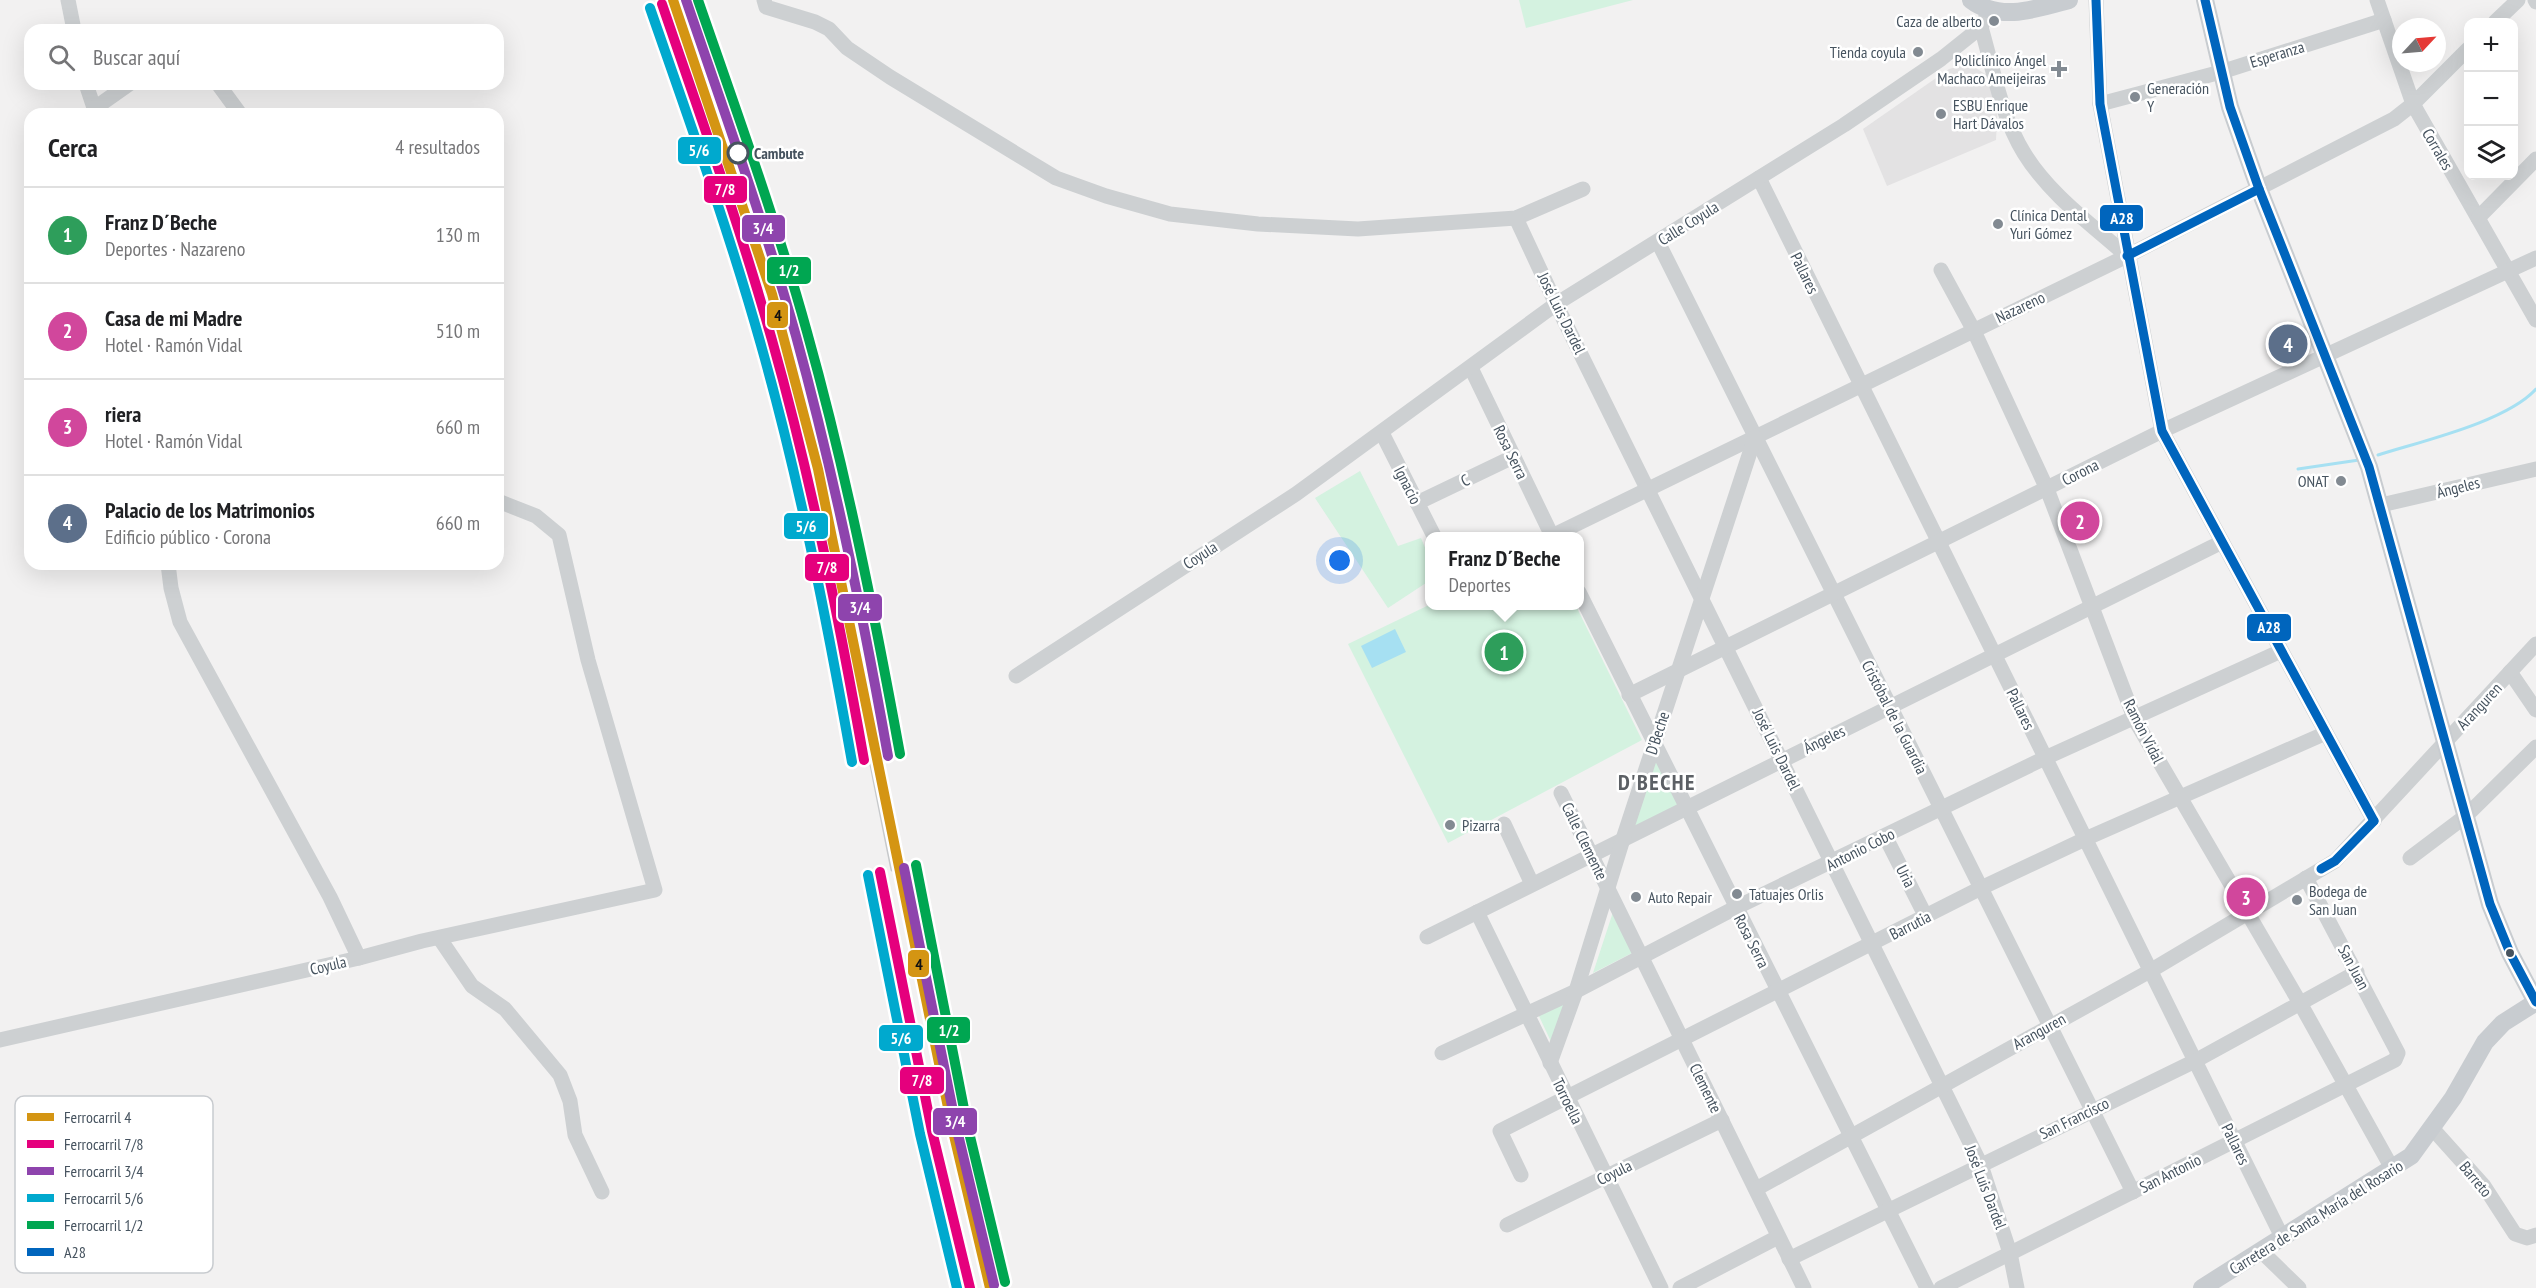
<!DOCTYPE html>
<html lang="es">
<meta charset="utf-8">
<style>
body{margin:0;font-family:"PT Sans Narrow",sans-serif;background:#f6f6f6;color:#202124}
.controls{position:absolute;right:18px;top:18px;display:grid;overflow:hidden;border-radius:12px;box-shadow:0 6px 24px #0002}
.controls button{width:54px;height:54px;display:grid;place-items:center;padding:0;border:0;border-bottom:2px solid #e0e0e0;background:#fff;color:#202124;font:30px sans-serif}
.compass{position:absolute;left:2392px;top:18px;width:54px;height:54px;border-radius:50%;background:#fff;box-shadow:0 6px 24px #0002;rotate:64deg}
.you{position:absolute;left:1340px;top:561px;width:21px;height:21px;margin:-15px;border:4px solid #fff;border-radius:50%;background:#1a73e8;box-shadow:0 0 0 9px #1a73e833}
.badge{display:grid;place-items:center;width:39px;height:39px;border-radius:50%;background:#828a92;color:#fff;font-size:20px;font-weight:700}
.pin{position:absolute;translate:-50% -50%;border:3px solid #fff;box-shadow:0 2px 6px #0006}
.popup{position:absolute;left:1425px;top:532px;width:159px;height:78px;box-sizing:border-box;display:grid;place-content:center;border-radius:12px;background:#fff;filter:drop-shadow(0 2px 4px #0005);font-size:20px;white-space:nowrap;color:#757577}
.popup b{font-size:22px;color:#202124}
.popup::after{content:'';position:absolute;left:50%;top:100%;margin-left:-12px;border:12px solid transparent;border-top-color:#fff}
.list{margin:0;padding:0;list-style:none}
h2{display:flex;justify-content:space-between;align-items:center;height:78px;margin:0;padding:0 24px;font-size:26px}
h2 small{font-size:20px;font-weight:400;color:#757577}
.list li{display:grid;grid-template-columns:39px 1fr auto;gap:18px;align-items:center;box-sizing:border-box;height:96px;padding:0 24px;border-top:2px solid #e0e0e0}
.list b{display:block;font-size:22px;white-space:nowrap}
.list p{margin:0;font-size:20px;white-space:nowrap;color:#757577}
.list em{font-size:20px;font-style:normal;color:#757577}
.icon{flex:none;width:33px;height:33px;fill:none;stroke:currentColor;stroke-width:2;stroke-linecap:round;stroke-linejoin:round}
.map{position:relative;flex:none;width:2536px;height:1288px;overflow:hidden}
.search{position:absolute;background:#fff;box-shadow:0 6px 24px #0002;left:24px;top:24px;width:480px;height:66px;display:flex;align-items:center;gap:15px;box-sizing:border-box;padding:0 21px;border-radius:18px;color:#757577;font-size:22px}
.panel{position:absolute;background:#fff;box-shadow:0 6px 24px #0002;left:24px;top:108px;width:480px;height:462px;border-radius:18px}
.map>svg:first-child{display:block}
.education{fill:#e3e2e3}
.green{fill:#d4f2e0}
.water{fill:#a6e0f2}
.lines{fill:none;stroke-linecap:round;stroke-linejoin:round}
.stream{stroke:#a6e0f2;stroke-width:3}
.minor{stroke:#cdd0d2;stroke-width:15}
.major{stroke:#c8ccd0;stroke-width:18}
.rail{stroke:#c7c9cb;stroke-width:3}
.bus-1-casing{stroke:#fff;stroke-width:14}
.bus-1{stroke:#0065bd;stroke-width:9}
.rail-1-casing{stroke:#fff;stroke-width:15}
.rail-2-casing{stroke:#fff;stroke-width:15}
.rail-3-casing{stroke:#fff;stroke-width:15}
.rail-4-casing{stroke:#fff;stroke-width:15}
.rail-5-casing{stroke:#fff;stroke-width:15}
.rail-1{stroke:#d49513;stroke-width:10}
.rail-2{stroke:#e5007d;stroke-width:10}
.rail-3{stroke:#8e44ad;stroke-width:10}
.rail-4{stroke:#00a9ce;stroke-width:10}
.rail-5{stroke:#00a651;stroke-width:10}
.poi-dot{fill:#828a92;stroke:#fff;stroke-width:2}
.stop-dot{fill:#fff;stroke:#46535f;stroke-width:3}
.bus-dot{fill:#46535f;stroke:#fff;stroke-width:2}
.labels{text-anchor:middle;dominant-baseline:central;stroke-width:5;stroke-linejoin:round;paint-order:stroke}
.poi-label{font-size:16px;fill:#46535f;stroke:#fff;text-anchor:start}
.street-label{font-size:16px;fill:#46535f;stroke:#fff}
.stop-label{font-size:16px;font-weight:bold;fill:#46535f;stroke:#fff;text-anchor:start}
.district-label{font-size:22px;font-weight:bold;letter-spacing:1.5px;fill:#5c6065;stroke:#fff}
.key{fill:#fff;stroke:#c8cbcf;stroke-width:1.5}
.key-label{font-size:16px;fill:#46535f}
.line-badge{stroke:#fff;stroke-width:2}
.badge-label{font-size:16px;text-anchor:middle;font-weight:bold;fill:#fff}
.pale-badge-label{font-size:16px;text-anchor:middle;font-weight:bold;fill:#111}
</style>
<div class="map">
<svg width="2536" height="1288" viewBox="0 0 2536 1288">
<rect width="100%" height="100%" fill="#f2f1f1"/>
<polygon class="education" points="1969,64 1990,77 1998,98 1996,140 1887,186 1863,129 1949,69"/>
<g class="green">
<polygon points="1519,0 1633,0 1526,28"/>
<polygon points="1360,471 1398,546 1421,538 1429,557 1429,581 1388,608 1315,498"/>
<polygon points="1429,605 1576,606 1642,740 1448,843 1348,644"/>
<polygon points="1654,753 1681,807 1633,830"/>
<polygon points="1613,912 1634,952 1593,973"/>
<polygon points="1571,997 1554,1048 1538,1014"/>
</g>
<polygon class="water" points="1395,629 1406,652 1372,668 1361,646"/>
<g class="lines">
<g class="stream">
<path d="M2378,455C2422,441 2506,422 2536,389"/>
<polyline points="2298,469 2359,460"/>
</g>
<g class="minor">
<polyline points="68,0 74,30"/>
<polyline points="764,0 766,7 815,22 829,29 847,48 890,77 1056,178 1106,196 1170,214 1258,224 1358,229 1516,218 1583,189"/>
<polyline points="2096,0 2100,104 2162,431 2374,821"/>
<polyline points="2377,0 2413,104 2536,320"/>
<polyline points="2535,0 2536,2"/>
<polyline points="2495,22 2518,0"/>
<path d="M1981,27C1993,68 2001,116 2024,153C2049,194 2091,224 2127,256"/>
<polyline points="86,84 96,114"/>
<polyline points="218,84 240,114"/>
<polyline points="2100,104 2221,72 2384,20"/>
<polyline points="95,108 129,84"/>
<polyline points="1759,178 2283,1239"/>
<polyline points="1516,218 1556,304 1981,1165 2010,1253 2017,1288"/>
<polyline points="2478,218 2536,159"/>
<polyline points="1658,242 2133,1192"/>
<polyline points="1941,270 1973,329 2047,489 2135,720 2300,1003 2393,1170"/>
<polyline points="1471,368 1552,536"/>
<polyline points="1382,433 1434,536"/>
<polyline points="1417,503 1513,457"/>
<polyline points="2381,505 2536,469"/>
<polyline points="1552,536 2127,256 2394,119 2413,104 2468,49"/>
<polyline points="168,564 171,588 180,622 330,897 359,958"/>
<polyline points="1579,592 1927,1288"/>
<polyline points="2510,672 2536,710"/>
<polyline points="1016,676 1296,494 1556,304 1844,125 1941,59 1981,27 1989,11"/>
<polyline points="1629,695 2162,431 2536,258"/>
<polyline points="1561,793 1804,1288"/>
<polyline points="1504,824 1532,884"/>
<polyline points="1885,836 1926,917"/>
<polyline points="2410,858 2467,815 2536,747"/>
<polyline points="1477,912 1661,1288"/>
<polyline points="1427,937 2222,542"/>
<polyline points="440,939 472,986 505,1009 560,1075 570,1101 575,1135 602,1192"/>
<polyline points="0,1040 359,958 422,941 655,890 588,660 559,535 536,516 498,501"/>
<polyline points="1442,1053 1576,991 1735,908 2045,758 2281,651"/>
<polyline points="1550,1063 1576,991 1623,839 1755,437"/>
<polyline points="2432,1128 2484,1186 2515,1234 2527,1238 2536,1235"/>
<polyline points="1521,1175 1500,1131 1981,888 2085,839 2326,733"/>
<polyline points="1756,1189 2150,971 2335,861 2536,644"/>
<polyline points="1507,1225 1722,1120"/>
<polyline points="2262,1252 2299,1288"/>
<polyline points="1789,1259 2195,1061 2357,972"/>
<polyline points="1680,1288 1778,1237"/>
<polyline points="1941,1288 2395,1060 2398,1053 2306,878"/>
</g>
<g class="major">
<path d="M1971,0C2000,22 2036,9 2069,0"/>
<polyline points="2205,0 2230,107 2259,189 2369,467 2490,904 2510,953 2536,1002"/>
<polyline points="2202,1288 2411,1156 2453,1098 2485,1042 2503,1023 2536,1002"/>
</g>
<path class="rail" d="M665,0C709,128 757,256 790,388C831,547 859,709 892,870"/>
<g class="bus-1-casing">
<g id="bus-1">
<polyline points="2096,0 2100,104 2162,431 2374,821"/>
<polyline points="2205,0 2230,107 2259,189 2369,467 2490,904 2510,953 2536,1002"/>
<polyline points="2127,256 2259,189"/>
<polyline points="2321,869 2335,861 2374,821"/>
</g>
</g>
<use href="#bus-1" class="bus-1"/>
<g class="rail-1-casing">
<polyline id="rail-1" points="673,0 772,294 818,469 952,1127 990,1288"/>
</g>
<g class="rail-2-casing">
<g id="rail-2">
<path d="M662,4C700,115 740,226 772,340C811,478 839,619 864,760"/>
<polyline points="880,872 932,1131 970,1288"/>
</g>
</g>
<g class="rail-3-casing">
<g id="rail-3">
<path d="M686,0C724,111 764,222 796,336C834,474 863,615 888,756"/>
<polyline points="904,868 956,1126 994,1285"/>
</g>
</g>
<g class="rail-4-casing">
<g id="rail-4">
<path d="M650,8C689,120 729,231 761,345C800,482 827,622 852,762"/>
<polyline points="868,875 920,1134 957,1288"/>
</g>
</g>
<g class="rail-5-casing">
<g id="rail-5">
<path d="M698,0C736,110 776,220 807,332C846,471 874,612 900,754"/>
<polyline points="916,865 967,1124 1005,1282"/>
</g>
</g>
<use href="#rail-1" class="rail-1"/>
<use href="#rail-2" class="rail-2"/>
<use href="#rail-3" class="rail-3"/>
<use href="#rail-4" class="rail-4"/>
<use href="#rail-5" class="rail-5"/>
</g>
<g class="poi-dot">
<circle cx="1994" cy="21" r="6"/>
<circle cx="1918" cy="52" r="6"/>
<path d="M2056 60h6v6h6v6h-6v6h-6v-6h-6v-6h6z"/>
<circle cx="2135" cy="97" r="6"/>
<circle cx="1941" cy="114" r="6"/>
<circle cx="1998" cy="224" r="6"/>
<circle cx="2341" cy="481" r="6"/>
<circle cx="1450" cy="825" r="6"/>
<circle cx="1737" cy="894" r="6"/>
<circle cx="1636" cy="897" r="6"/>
<circle cx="2297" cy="900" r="6"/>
</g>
<circle class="stop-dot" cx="738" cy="153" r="10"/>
<circle class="bus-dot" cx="2510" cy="953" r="5"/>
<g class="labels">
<g class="poi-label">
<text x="1982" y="21" text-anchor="end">Caza de alberto</text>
<text x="1906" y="52" text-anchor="end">Tienda coyula</text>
<text x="2046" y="60" text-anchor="end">Policlínico Ángel<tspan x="2046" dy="18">Machaco Ameijeiras</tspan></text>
<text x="2147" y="88">Generación<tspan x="2147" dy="18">Y</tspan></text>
<text x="1953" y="105">ESBU Enrique<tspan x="1953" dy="18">Hart Dávalos</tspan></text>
<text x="2010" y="215">Clínica Dental<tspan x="2010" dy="18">Yuri Gómez</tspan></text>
<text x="2329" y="481" text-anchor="end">ONAT</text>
<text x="1462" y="825">Pizarra</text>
<text x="2309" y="891">Bodega de<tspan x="2309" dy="18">San Juan</tspan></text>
<text x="1749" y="894">Tatuajes Orlis</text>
<text x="1648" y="897">Auto Repair</text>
</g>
<g class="street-label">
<text transform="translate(2277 54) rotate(-17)">Esperanza</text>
<text transform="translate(2438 149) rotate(60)">Corrales</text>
<text transform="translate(1688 223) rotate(-32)">Calle Coyula</text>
<text transform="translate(1805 273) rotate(64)">Pallares</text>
<text transform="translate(2020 307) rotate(-25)">Nazareno</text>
<text transform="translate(1562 313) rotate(64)">José Luis Dardel</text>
<text transform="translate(1511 452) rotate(64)">Rosa Serra</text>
<text transform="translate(2080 472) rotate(-27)">Corona</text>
<text transform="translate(1465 480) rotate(-26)">C</text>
<text transform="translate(1408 485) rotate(63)">Ignacio</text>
<text transform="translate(2458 487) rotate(-14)">Ángeles</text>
<text transform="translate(1200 555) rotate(-33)">Coyula</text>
<text transform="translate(2479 706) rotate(-47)">Aranguren</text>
<text transform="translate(2021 709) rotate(64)">Pallares</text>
<text transform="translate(1895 717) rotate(63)">Cristóbal de la Guardia</text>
<text transform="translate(2144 731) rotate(63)">Ramón Vidal</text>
<text transform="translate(1657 733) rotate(-72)">D'Beche</text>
<text transform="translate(1824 739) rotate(-26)">Ángeles</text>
<text transform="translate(1777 749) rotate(64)">José Luis Dardel</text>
<text transform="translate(1585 841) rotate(64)">Calle Clemente</text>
<text transform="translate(1860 849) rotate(-27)">Antonio Cobo</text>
<text transform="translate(1906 876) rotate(63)">Uria</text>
<text transform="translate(1910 925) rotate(-27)">Barrutia</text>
<text transform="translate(1752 941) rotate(63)">Rosa Serra</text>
<text transform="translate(328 965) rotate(-13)">Coyula</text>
<text transform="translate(2354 967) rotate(62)">San Juan</text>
<text transform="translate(2039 1031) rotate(-29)">Aranguren</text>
<text transform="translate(1706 1088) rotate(64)">Clemente</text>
<text transform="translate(1568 1101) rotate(64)">Torroella</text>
<text transform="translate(2074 1118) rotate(-26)">San Francisco</text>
<text transform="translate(2236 1144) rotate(64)">Pallares</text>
<text transform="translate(1614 1172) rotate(-26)">Coyula</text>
<text transform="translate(2170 1173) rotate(-27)">San Antonio</text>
<text transform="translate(2476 1179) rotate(50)">Barreto</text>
<text transform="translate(1986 1187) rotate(69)">José Luis Dardel</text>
<text transform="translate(2316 1217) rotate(-32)">Carretera de Santa María del Rosario</text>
</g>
<g class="stop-label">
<text x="754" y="153">Cambute</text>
</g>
<g class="district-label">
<text x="1657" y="782">D'BECHE</text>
</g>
</g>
<rect x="15" y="1096" width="198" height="177" rx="9" class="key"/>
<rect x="27" y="1113" width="27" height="8" fill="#d49513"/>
<rect x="27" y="1140" width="27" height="8" fill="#e5007d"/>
<rect x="27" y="1167" width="27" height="8" fill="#8e44ad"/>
<rect x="27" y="1194" width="27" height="8" fill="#00a9ce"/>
<rect x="27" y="1221" width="27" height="8" fill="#00a651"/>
<rect x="27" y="1248" width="27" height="8" fill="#0065bd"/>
<g class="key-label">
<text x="64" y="1123">Ferrocarril 4</text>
<text x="64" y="1150">Ferrocarril 7/8</text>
<text x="64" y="1177">Ferrocarril 3/4</text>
<text x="64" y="1204">Ferrocarril 5/6</text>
<text x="64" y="1231">Ferrocarril 1/2</text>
<text x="64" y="1258">A28</text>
</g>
<g class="line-badge">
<rect x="677" y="136" width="45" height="29" rx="6" fill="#00a9ce"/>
<rect x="703" y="175" width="45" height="29" rx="6" fill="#e5007d"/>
<rect x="2099" y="204" width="45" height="28" rx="6" fill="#0065bd"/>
<rect x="741" y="214" width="45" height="29" rx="6" fill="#8e44ad"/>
<rect x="766" y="256" width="46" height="29" rx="6" fill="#00a651"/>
<rect x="766" y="301" width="23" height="28" rx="6" fill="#d49513"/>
<rect x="783" y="512" width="46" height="28" rx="6" fill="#00a9ce"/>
<rect x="804" y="553" width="46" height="29" rx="6" fill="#e5007d"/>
<rect x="837" y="593" width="46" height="29" rx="6" fill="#8e44ad"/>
<rect x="2246" y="613" width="46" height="29" rx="6" fill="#0065bd"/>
<rect x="907" y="949" width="23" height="29" rx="6" fill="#d49513"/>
<rect x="926" y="1016" width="45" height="28" rx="6" fill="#00a651"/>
<rect x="878" y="1024" width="46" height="28" rx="6" fill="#00a9ce"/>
<rect x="899" y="1066" width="46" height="29" rx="6" fill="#e5007d"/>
<rect x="932" y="1107" width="46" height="29" rx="6" fill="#8e44ad"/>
</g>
<g class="badge-label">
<text x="699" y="156">5/6</text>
<text x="725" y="195">7/8</text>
<text x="2122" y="224">A28</text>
<text x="763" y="234">3/4</text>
<text x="789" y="276">1/2</text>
<text x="806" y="532">5/6</text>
<text x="827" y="573">7/8</text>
<text x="860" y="613">3/4</text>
<text x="2269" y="633">A28</text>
<text x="949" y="1036">1/2</text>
<text x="901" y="1044">5/6</text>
<text x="922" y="1086">7/8</text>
<text x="955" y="1127">3/4</text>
</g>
<g class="pale-badge-label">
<text x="778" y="321">4</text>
<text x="919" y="970">4</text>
</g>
</svg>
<div class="controls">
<button>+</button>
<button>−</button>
<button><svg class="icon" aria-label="layers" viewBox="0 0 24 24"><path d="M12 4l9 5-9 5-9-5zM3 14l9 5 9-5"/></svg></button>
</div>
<svg class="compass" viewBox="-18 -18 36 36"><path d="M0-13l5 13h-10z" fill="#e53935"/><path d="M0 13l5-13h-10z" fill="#757577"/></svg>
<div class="you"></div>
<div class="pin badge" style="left:1504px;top:652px;background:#2e9e5b">1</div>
<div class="popup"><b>Franz D´Beche</b>Deportes</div>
<div class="pin badge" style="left:2080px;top:521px;background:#d1479c">2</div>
<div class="pin badge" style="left:2246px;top:897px;background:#d1479c">3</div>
<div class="pin badge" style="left:2288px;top:344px;background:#5c6f8a">4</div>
<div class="search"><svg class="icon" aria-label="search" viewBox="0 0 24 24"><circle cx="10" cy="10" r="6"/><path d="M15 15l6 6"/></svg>Buscar aquí</div>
<section class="panel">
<h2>Cerca<small>4 resultados</small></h2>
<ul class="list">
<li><span class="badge" style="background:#2e9e5b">1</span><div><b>Franz D´Beche</b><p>Deportes · Nazareno</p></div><em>130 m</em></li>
<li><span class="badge" style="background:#d1479c">2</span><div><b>Casa de mi Madre</b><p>Hotel · Ramón Vidal</p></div><em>510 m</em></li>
<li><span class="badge" style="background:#d1479c">3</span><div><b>riera</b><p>Hotel · Ramón Vidal</p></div><em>660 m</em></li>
<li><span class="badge" style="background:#5c6f8a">4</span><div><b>Palacio de los Matrimonios</b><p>Edificio público · Corona</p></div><em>660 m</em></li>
</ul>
</section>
</div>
